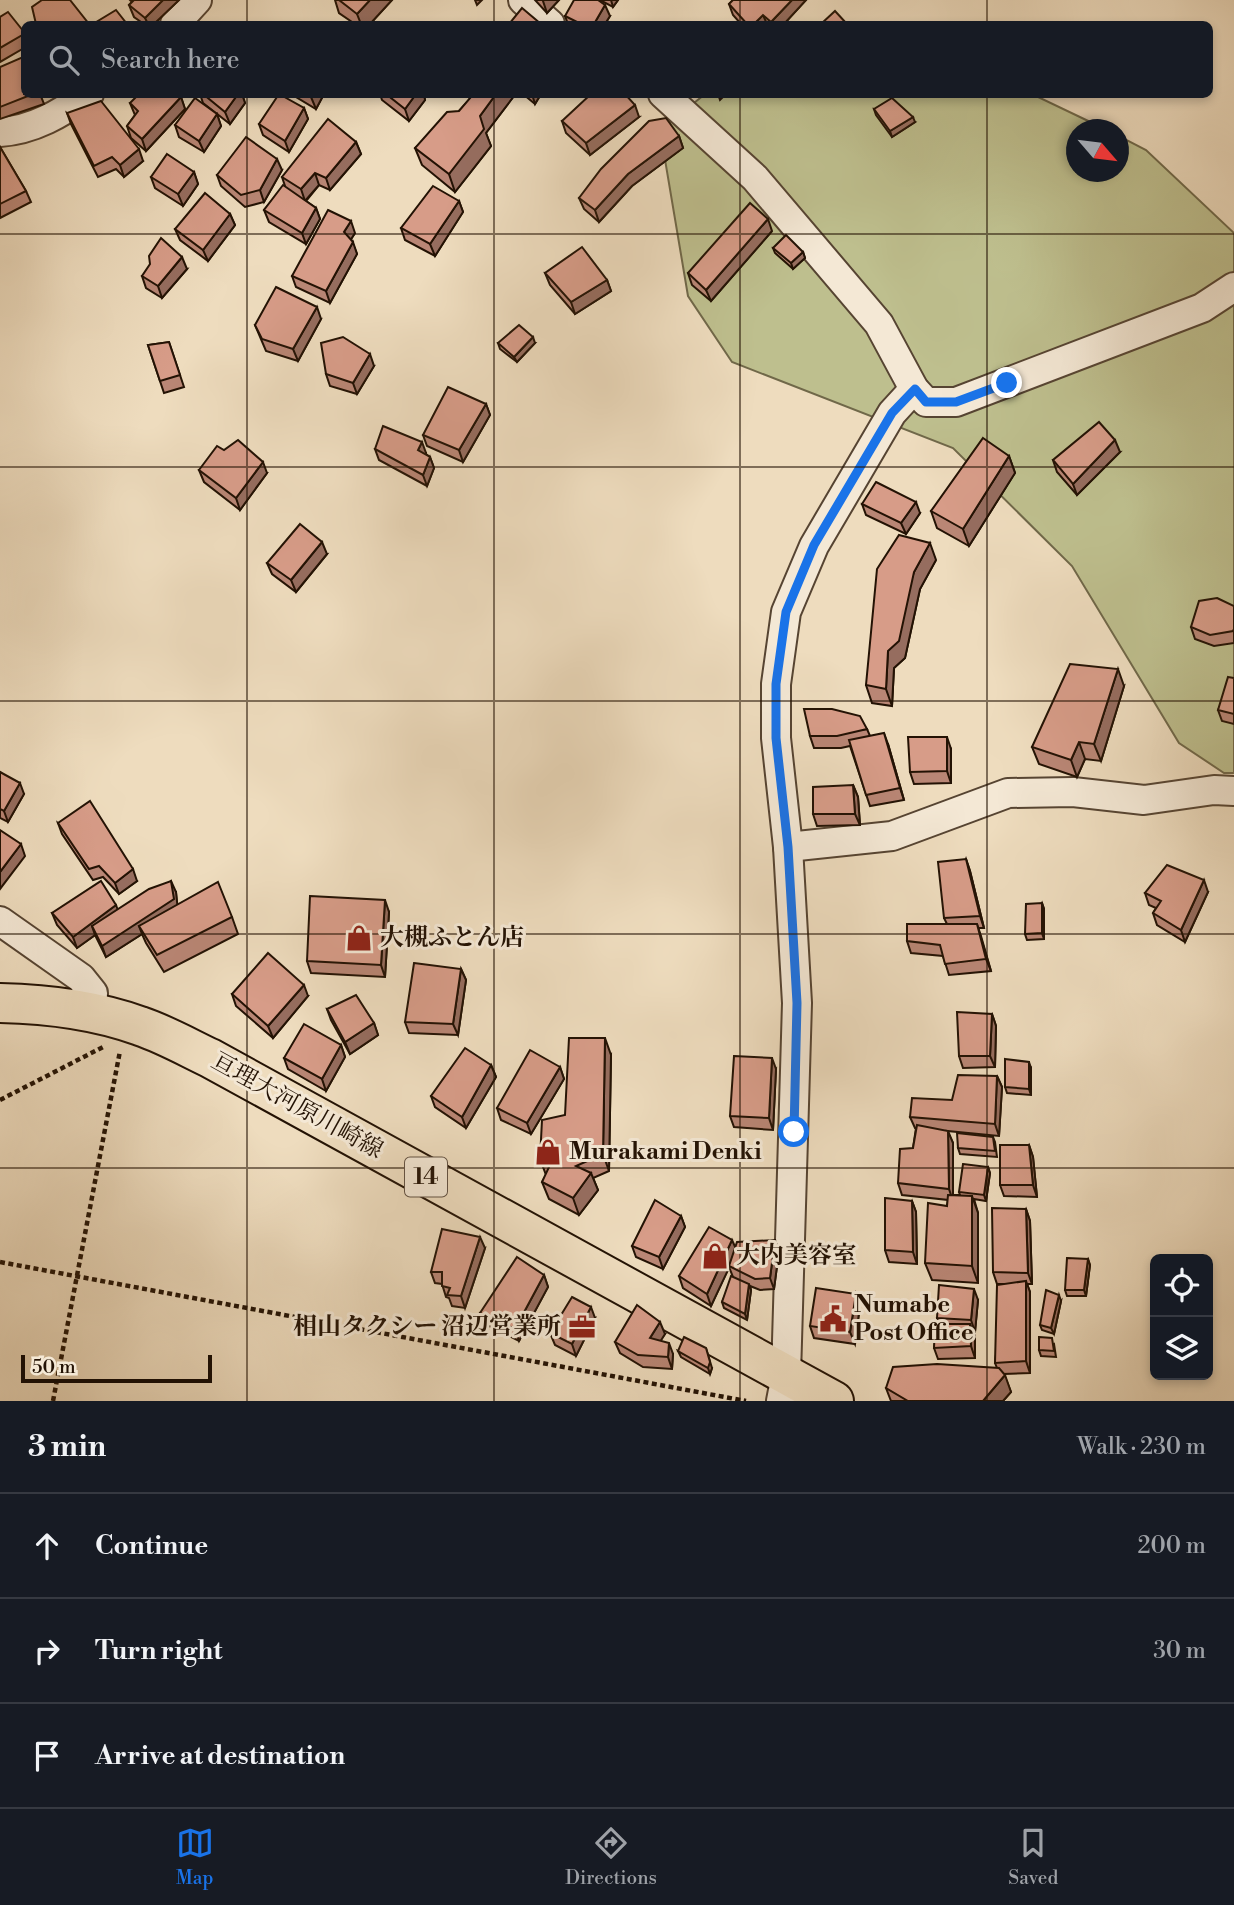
<!DOCTYPE html>
<meta charset="utf-8">
<style>
body{margin:0;font-family:"Libre Bodoni","Noto Serif JP",serif;background:#242831;color:#f1f3f6}
.controls{position:absolute;right:21px;bottom:21px;display:grid;overflow:hidden;border-radius:10px;box-shadow:0 4px 10px #0003}
.controls button{width:63px;height:63px;display:grid;place-items:center;padding:0;border:0;border-bottom:2px solid #363941;background:#171b24;color:#f1f3f6;font:35px sans-serif}
.compass{position:absolute;left:1066px;top:119px;width:63px;height:63px;border-radius:50%;background:#171b24;box-shadow:0 4px 10px #0003;rotate:118deg}
.scale{position:absolute;left:21px;bottom:18px;width:191px;box-sizing:border-box;padding-left:7px;border:4px solid #231204;border-top:0;font-size:19px;line-height:24px;white-space:nowrap;color:#231204;-webkit-text-stroke:5px #f4e8d5;paint-order:stroke}
.stop{position:absolute;width:21px;height:21px;margin:-16px;border:5px solid #1a73e8;border-radius:50%;background:#fff}
.stop.end{background:#1a73e8;border-color:#fff;box-shadow:0 2px 7px #0008}
.list{margin:0;padding:0;list-style:none}
h2{display:flex;justify-content:space-between;align-items:center;height:91px;margin:0;padding:0 28px;font-size:30px}
h2 small{font-size:23px;font-weight:400;color:#9ea1a6}
.list li{display:grid;grid-template-columns:46px 1fr auto;gap:21px;align-items:center;box-sizing:border-box;height:105px;padding:0 28px;border-top:2px solid #363941}
.list b{display:block;font-size:26px;white-space:nowrap}
.list em{font-size:23px;font-style:normal;color:#9ea1a6}
.icon{flex:none;width:38px;height:38px;fill:none;stroke:currentColor;stroke-width:2;stroke-linecap:round;stroke-linejoin:round}
.map{position:relative;flex:none;width:1234px;height:1401px;overflow:hidden}
.search{position:absolute;background:#171b24;box-shadow:0 4px 10px #0003;left:21px;right:21px;top:21px;height:77px;display:flex;align-items:center;gap:18px;box-sizing:border-box;padding:0 24px;border-radius:10px;color:#9ea1a6;font-size:26px}
.sheet{height:406px;background:#171b24}
nav{display:flex;justify-content:space-around;align-items:center;box-sizing:border-box;height:98px;border-top:2px solid #363941;background:#171b24;font-size:19px;color:#9ea1a6}
nav a{display:grid;justify-items:center;gap:4px}
nav .on{color:#1a73e8}
.map>svg:first-child{display:block}
.green{fill:#bebf8e;stroke:#706849;stroke-width:2}
.lines{fill:none;stroke-linecap:round;stroke-linejoin:round}
.minor-casing{stroke:#564432;stroke-width:32}
.primary-casing{stroke:#231204;stroke-width:42}
.path{stroke:#231204;stroke-width:4.5;stroke-dasharray:5 3.5;stroke-linecap:butt}
.minor{stroke:#f4e8d5;stroke-width:28}
.primary{stroke:#eedcbe;stroke-width:38}
.wall{fill:#b98675;stroke:#231204;stroke-width:2}
.shaded-wall{fill:#966d5f;stroke:#231204;stroke-width:2}
.building{fill:#d79c88;stroke:#231204;stroke-width:2}
.route{stroke:#1a73e8;stroke-width:9}
.grid{fill:none;stroke:#231204;stroke-width:2;stroke-opacity:0.55}
.labels{text-anchor:middle;dominant-baseline:central;stroke-width:6;stroke-linejoin:round;paint-order:stroke}
.shield{fill:#f4e8d5;stroke:#625243;stroke-width:2}
.shield-label{font-size:23px;font-weight:bold;fill:#231204}
.poi-label{font-size:24px;font-weight:bold;fill:#231204;stroke:#f4e8d5;text-anchor:start}
.street-label{font-size:24px;fill:#231204;stroke:#f4e8d5}
</style>
<div class="map">
<svg width="1234" height="1401" viewBox="0 0 1234 1401">
<rect width="100%" height="100%" fill="#eedcbe"/>
<filter id="stains"><feTurbulence type="fractalNoise" baseFrequency=".00286" numOctaves="4"/><feColorMatrix values="0 0 0 0 .2 0 0 0 0 .09 0 0 0 0 .02 0 0 0 .5 -.17"/></filter>
<radialGradient id="worn" r=".72"><stop offset=".6" stop-color="#630" stop-opacity="0"/><stop offset="1" stop-color="#630" stop-opacity=".3"/></radialGradient>
<polygon class="green" points="704,95 1034,95 1105,129 1076,130 1076,172 1118,172 1119,136 1146,150 1234,233 1234,773 1224,773 1179,743 1072,566 953,448 732,362 688,296 660,130"/>
<g class="lines">
<g class="minor-casing">
<g id="minor">
<polyline points="523,0 550,24"/>
<polyline points="175,24 197,0"/>
<polyline points="663,94 755,178 879,324 914,389 926,402 956,402 1202,308 1234,287"/>
<path d="M0,132C34,130 61,113 89,94"/>
<polyline points="788,847 892,836 1008,793 1073,792 1144,800 1214,790 1234,791"/>
<polyline points="0,921 81,978 93,993 92,1013"/>
<polyline points="781,1401 786,1375 797,1003 788,847 776,738 776,684 786,612 814,546 892,413 914,389"/>
</g>
</g>
<g class="primary-casing">
<path id="primary" d="M0,1003C46,1004 96,1010 140,1026C164,1034 187,1047 210,1058L834,1401"/>
</g>
<g class="path">
<polyline points="0,1100 103,1047"/>
<polyline points="0,1262 746,1401"/>
<polyline points="53,1401 120,1051"/>
</g>
<use href="#minor" class="minor"/>
<use href="#primary" class="primary"/>
</g>
<g class="wall">
<polygon points="130,0 179,0 154,24 144,24 134,17 129,5 132,2"/>
<polygon points="335,0 392,0 370,24 355,24 339,13"/>
<polygon points="535,0 559,0 547,13"/>
<polygon points="600,0 618,0 613,7"/>
<polygon points="733,0 806,0 784,24 741,24 733,15 729,4"/>
<polygon points="565,16 610,16 605,24 568,24"/>
<polygon points="0,17 24,32 24,48 0,62"/>
<polygon points="0,67 24,94 40,94 44,104 0,119"/>
<polygon points="200,94 242,94 245,103 230,124 203,103"/>
<polygon points="291,94 324,94 316,109"/>
<polygon points="380,94 424,94 425,100 409,121 382,100"/>
<polygon points="468,94 514,94 514,96 486,133 491,146 455,192 422,165 415,148 459,111 470,99"/>
<polygon points="523,94 541,94 535,104"/>
<polygon points="181,97 185,109 146,151 131,138 127,126 135,115 130,103"/>
<polygon points="304,108 308,119 289,152 263,135 259,124"/>
<polygon points="874,109 915,122 892,137 876,115"/>
<polygon points="67,113 143,161 124,177 116,169 98,177 71,124"/>
<polygon points="217,114 221,126 204,152 179,137 175,125"/>
<polygon points="639,117 590,155 566,133 562,121"/>
<polygon points="679,136 683,148 632,186 599,222 584,209 579,198"/>
<polygon points="356,142 361,154 330,190 319,185 306,201 316,208 320,219 306,244 269,222 264,210 285,186 282,177"/>
<polygon points="0,147 26,191 31,202 0,218"/>
<polygon points="282,170 264,202 245,207 221,186 217,175"/>
<polygon points="194,172 198,184 183,206 155,188 151,177"/>
<polygon points="459,201 463,212 435,256 405,240 401,228"/>
<polygon points="230,214 235,225 208,261 180,240 175,229"/>
<polygon points="772,231 711,301 692,285 688,273"/>
<polygon points="355,233 351,239 357,254 330,303 296,287 292,276"/>
<polygon points="773,248 803,252 805,258 793,269 775,253"/>
<polygon points="187,269 162,298 146,288 142,276"/>
<polygon points="545,273 607,280 611,291 575,314 550,285"/>
<polygon points="321,319 298,361 266,351 255,325"/>
<polygon points="169,342 184,387 164,393 148,345"/>
<polygon points="498,343 535,343 517,362 500,349"/>
<polygon points="374,366 357,394 330,386 326,374"/>
<polygon points="486,404 490,415 463,462 427,446 423,435"/>
<polygon points="375,449 426,453 426,454 430,457 434,468 427,486 379,460"/>
<polygon points="1120,452 1077,495 1057,472 1053,460"/>
<polygon points="1009,456 1015,473 969,546 937,528 931,511"/>
<polygon points="199,470 267,473 240,510 204,482"/>
<polygon points="862,504 920,513 906,534 866,515"/>
<polygon points="327,554 296,592 272,574 267,563"/>
<polygon points="936,560 920,589 905,658 894,668 892,706 872,703 866,685"/>
<polygon points="1234,606 1234,643 1214,646 1195,639 1191,627"/>
<polygon points="1234,678 1234,724 1222,721 1218,710"/>
<polygon points="1124,686 1101,761 1085,759 1077,777 1039,764 1032,747"/>
<polygon points="867,729 870,736 888,744 904,800 870,806 850,746 841,748 814,748 810,736"/>
<polygon points="951,749 951,783 914,784 910,772"/>
<polygon points="0,772 24,794 8,822 0,818"/>
<polygon points="853,785 858,797 860,825 817,826 813,814"/>
<polygon points="58,823 137,881 119,894 103,877 93,880 62,834"/>
<polygon points="966,859 970,871 984,928 978,928 991,971 949,975 943,956 911,953 907,941 947,924 944,918"/>
<polygon points="176,892 177,905 232,917 238,934 164,972 146,943 142,934 106,957 95,935 77,948 57,925 52,913 118,910"/>
<polygon points="1208,892 1185,942 1157,925 1153,913 1156,908 1149,905 1145,893"/>
<polygon points="1042,903 1044,909 1044,939 1027,940 1025,934"/>
<polygon points="389,912 385,977 311,973 307,961"/>
<polygon points="461,969 466,980 458,1035 409,1033 405,1022"/>
<polygon points="232,994 308,996 273,1038 236,1006"/>
<polygon points="327,1009 374,1023 378,1035 350,1054 331,1020"/>
<polygon points="992,1014 996,1026 995,1067 963,1068 959,1056"/>
<polygon points="341,1045 345,1057 326,1091 288,1069 284,1058"/>
<polygon points="611,1055 609,1171 593,1178 598,1190 579,1215 549,1199 542,1182 546,1175 540,1159 565,1115"/>
<polygon points="491,1065 496,1077 466,1128 435,1107 431,1096"/>
<polygon points="560,1067 564,1079 531,1134 501,1120 497,1108"/>
<polygon points="1031,1068 1031,1095 1007,1093 1005,1087"/>
<polygon points="776,1069 773,1130 734,1127 730,1116"/>
<polygon points="997,1076 1002,1087 999,1136 947,1131 953,1143 953,1195 960,1195 959,1192 988,1167 990,1173 986,1201 974,1199 978,1213 978,1283 932,1280 925,1263 947,1206 948,1200 902,1195 898,1183 913,1148 916,1128 915,1128 910,1117 952,1100"/>
<polygon points="993,1137 995,1142 997,1157 960,1154 958,1148"/>
<polygon points="1029,1145 1033,1157 1037,1197 1004,1196 1000,1185"/>
<polygon points="912,1201 916,1212 917,1264 889,1262 885,1250"/>
<polygon points="1026,1209 1030,1221 1032,1284 1027,1284 1030,1292 1030,1373 1004,1374 1011,1392 1003,1401 891,1401 886,1388 997,1368 995,1363 1004,1284 997,1284 993,1272"/>
<polygon points="681,1216 685,1227 663,1269 636,1257 632,1246"/>
<polygon points="485,1248 465,1308 452,1306 449,1298 446,1297 442,1284 435,1283 431,1272"/>
<polygon points="735,1248 779,1251 774,1289 760,1290 750,1286 751,1290 747,1320 724,1308 722,1302 733,1277 729,1267 711,1306 683,1288 679,1276"/>
<polygon points="1088,1259 1090,1265 1086,1296 1067,1296 1065,1290"/>
<polygon points="544,1275 548,1287 519,1341 485,1324 480,1313"/>
<polygon points="978,1300 975,1332 973,1332 975,1336 975,1358 938,1359 934,1348 939,1324 937,1318"/>
<polygon points="1061,1301 1054,1334 1042,1330 1040,1325"/>
<polygon points="860,1305 855,1344 814,1338 810,1326"/>
<polygon points="595,1318 576,1356 555,1345 550,1333"/>
<polygon points="665,1334 660,1341 673,1354 672,1369 643,1367 620,1353 615,1342"/>
<polygon points="1054,1344 1056,1357 1041,1356 1039,1350"/>
<polygon points="678,1351 712,1368 710,1374 681,1357"/>
</g>
<g class="shaded-wall">
<polygon points="163,0 179,0 154,24 148,24 145,18"/>
<polygon points="370,0 392,0 370,24 361,24 357,14"/>
<polygon points="475,0 482,0 477,5"/>
<polygon points="544,0 559,0 547,13 543,1"/>
<polygon points="611,0 618,0 613,7"/>
<polygon points="792,0 806,0 784,24 772,24 771,22"/>
<polygon points="605,5 610,16 605,24 594,24"/>
<polygon points="763,15 767,24 754,24"/>
<polygon points="238,94 242,94 245,103 230,124 225,112"/>
<polygon points="313,94 324,94 316,109 311,97"/>
<polygon points="416,94 424,94 425,100 409,121 405,109"/>
<polygon points="496,94 514,94 514,96 486,133 491,146 455,192 449,174 480,116"/>
<polygon points="532,94 541,94 535,104"/>
<polygon points="718,94 726,94 720,100"/>
<polygon points="181,97 185,109 146,151 142,139"/>
<polygon points="635,105 639,117 590,155 586,143"/>
<polygon points="304,108 308,119 289,152 285,141"/>
<polygon points="217,114 221,126 204,152 199,141"/>
<polygon points="913,117 915,122 892,137 890,131"/>
<polygon points="679,136 683,148 632,186 599,222 595,210 628,174"/>
<polygon points="356,142 361,154 330,190 326,178"/>
<polygon points="139,149 143,161 124,177 120,165"/>
<polygon points="277,159 282,170 264,202 260,190"/>
<polygon points="194,172 198,184 183,206 178,194"/>
<polygon points="315,173 319,185 305,201 301,189"/>
<polygon points="459,201 463,212 435,256 430,244"/>
<polygon points="316,208 320,219 306,244 302,233"/>
<polygon points="230,214 235,225 208,261 203,250"/>
<polygon points="768,219 772,231 711,301 706,290"/>
<polygon points="351,221 355,233 348,244 344,232"/>
<polygon points="353,242 357,254 330,303 326,291"/>
<polygon points="803,252 805,258 793,269 791,263"/>
<polygon points="182,257 187,269 162,298 158,286"/>
<polygon points="607,280 611,291 575,314 571,302"/>
<polygon points="317,307 321,319 298,361 293,349"/>
<polygon points="533,337 535,343 517,362 514,357"/>
<polygon points="370,354 374,366 357,394 353,383"/>
<polygon points="486,404 490,415 463,462 459,450"/>
<polygon points="1115,440 1120,452 1077,495 1073,484"/>
<polygon points="422,442 426,453 422,462 418,450"/>
<polygon points="1009,456 1015,473 969,546 963,529"/>
<polygon points="430,457 434,468 427,486 423,475"/>
<polygon points="263,462 267,473 240,510 236,498"/>
<polygon points="916,502 920,513 906,534 901,523"/>
<polygon points="322,542 327,554 296,592 291,580"/>
<polygon points="930,543 936,560 920,589 905,658 894,668 892,706 886,689 888,651 914,572"/>
<polygon points="1118,669 1124,686 1101,761 1094,744"/>
<polygon points="884,733 888,744 904,800 900,788"/>
<polygon points="947,737 951,749 951,783 947,771"/>
<polygon points="1079,742 1085,759 1077,777 1071,760"/>
<polygon points="20,783 24,794 8,822 4,811"/>
<polygon points="853,785 858,797 860,825 855,814"/>
<polygon points="21,844 25,856 0,889 0,872"/>
<polygon points="966,859 970,871 984,928 980,916"/>
<polygon points="133,869 137,881 119,894 115,883"/>
<polygon points="1204,880 1208,892 1185,942 1181,930"/>
<polygon points="171,881 176,892 178,911 139,926 142,934 106,957 102,946"/>
<polygon points="385,900 389,912 385,977 381,965"/>
<polygon points="1042,903 1044,909 1044,939 1042,933"/>
<polygon points="116,905 120,916 92,926 95,935 77,948 73,937"/>
<polygon points="977,924 981,936 991,971 986,959"/>
<polygon points="461,969 466,980 458,1035 453,1024"/>
<polygon points="304,985 308,996 273,1038 268,1026"/>
<polygon points="992,1014 996,1026 995,1067 990,1056"/>
<polygon points="374,1023 378,1035 350,1054 345,1042"/>
<polygon points="605,1038 611,1055 609,1171 603,1154"/>
<polygon points="341,1045 345,1057 326,1091 322,1079"/>
<polygon points="772,1058 776,1069 773,1130 769,1118"/>
<polygon points="1029,1062 1031,1068 1031,1095 1029,1089"/>
<polygon points="491,1065 496,1077 466,1128 462,1117"/>
<polygon points="560,1067 564,1079 531,1134 527,1123"/>
<polygon points="997,1076 1002,1087 999,1136 995,1124"/>
<polygon points="948,1131 953,1143 953,1201 949,1189"/>
<polygon points="1029,1145 1033,1157 1037,1197 1033,1185"/>
<polygon points="988,1167 990,1173 986,1201 984,1195"/>
<polygon points="591,1173 598,1190 579,1215 573,1198"/>
<polygon points="972,1196 978,1213 978,1283 972,1266"/>
<polygon points="912,1201 916,1212 917,1264 913,1252"/>
<polygon points="1026,1209 1030,1221 1032,1284 1028,1273"/>
<polygon points="681,1216 685,1227 663,1269 659,1257"/>
<polygon points="480,1237 485,1248 465,1308 461,1296"/>
<polygon points="732,1240 737,1251 711,1306 707,1294"/>
<polygon points="775,1240 779,1251 774,1289 770,1278"/>
<polygon points="1088,1259 1090,1265 1086,1296 1084,1290"/>
<polygon points="544,1275 548,1287 519,1341 515,1329"/>
<polygon points="1026,1281 1030,1292 1030,1373 1026,1361"/>
<polygon points="749,1284 751,1290 747,1320 745,1314"/>
<polygon points="974,1289 978,1300 975,1332 971,1320"/>
<polygon points="856,1294 860,1305 855,1344 850,1332"/>
<polygon points="1059,1295 1061,1301 1054,1334 1051,1328"/>
<polygon points="591,1307 595,1318 576,1356 572,1344"/>
<polygon points="660,1322 665,1334 655,1350 650,1338"/>
<polygon points="970,1324 975,1336 975,1358 971,1346"/>
<polygon points="669,1343 673,1354 672,1369 668,1357"/>
<polygon points="706,1348 712,1368 710,1374 708,1368"/>
<polygon points="1005,1375 1011,1392 1003,1401 983,1401"/>
</g>
<g class="building">
<polygon points="42,0 70,0 89,24 36,24 32,7"/>
<polygon points="134,0 163,0 145,18 129,5"/>
<polygon points="339,0 370,0 357,14"/>
<polygon points="574,0 598,0 605,5 594,24 581,24 565,16"/>
<polygon points="733,0 792,0 771,22 763,15 754,24 747,24 729,4"/>
<polygon points="522,8 541,24 509,24"/>
<polygon points="116,10 127,24 93,24"/>
<polygon points="835,11 847,24 821,24"/>
<polygon points="8,12 24,32 24,34 0,48 0,17"/>
<polygon points="23,57 24,60 24,94 33,94 0,107 0,67"/>
<polygon points="139,94 178,94 181,97 142,139 127,126 138,111 130,103"/>
<polygon points="203,94 238,94 225,112"/>
<polygon points="279,94 304,108 285,141 259,124"/>
<polygon points="386,94 416,94 405,109"/>
<polygon points="469,94 496,94 480,116 484,129 449,174 415,148 447,112 459,111 471,97"/>
<polygon points="591,94 625,94 635,105 586,143 562,121"/>
<polygon points="195,98 217,114 199,141 175,125"/>
<polygon points="892,98 913,117 890,131 874,109"/>
<polygon points="101,101 139,149 120,165 112,157 94,166 67,113"/>
<polygon points="666,118 679,136 628,174 595,210 579,198 601,169 649,121"/>
<polygon points="328,119 356,142 326,178 315,173 301,189 282,177"/>
<polygon points="246,137 277,159 260,190 241,195 217,175"/>
<polygon points="0,147 26,191 0,204"/>
<polygon points="167,154 194,172 178,194 151,177"/>
<polygon points="283,185 316,208 302,233 264,210"/>
<polygon points="433,186 459,201 430,244 401,228"/>
<polygon points="205,193 230,214 203,250 175,229"/>
<polygon points="750,203 768,219 706,290 688,273"/>
<polygon points="328,210 351,221 344,232 353,242 326,291 292,276"/>
<polygon points="786,235 803,252 791,263 773,248"/>
<polygon points="161,238 182,257 158,286 142,276 150,264 149,256"/>
<polygon points="582,247 607,280 571,302 545,273"/>
<polygon points="276,287 317,307 293,349 262,339 255,325"/>
<polygon points="519,325 533,337 514,357 498,343"/>
<polygon points="343,337 370,354 353,383 326,374 321,343"/>
<polygon points="169,342 180,375 160,381 148,345"/>
<polygon points="448,387 486,404 459,450 423,435"/>
<polygon points="1099,422 1115,440 1073,484 1053,460"/>
<polygon points="383,426 422,442 418,450 430,457 423,475 375,449"/>
<polygon points="983,438 1009,456 963,529 931,511"/>
<polygon points="238,440 263,462 236,498 199,470 217,446 224,450"/>
<polygon points="876,482 916,502 901,523 862,504"/>
<polygon points="300,524 322,542 291,580 267,563"/>
<polygon points="899,535 930,543 914,572 899,641 888,651 886,689 866,685 877,569"/>
<polygon points="1217,598 1234,606 1234,629 1233,631 1210,635 1191,627 1199,601"/>
<polygon points="1070,664 1118,669 1094,744 1079,742 1071,760 1032,747"/>
<polygon points="1228,677 1234,678 1234,714 1218,710"/>
<polygon points="804,709 832,709 860,716 867,729 837,736 810,736"/>
<polygon points="884,733 900,788 866,795 849,740"/>
<polygon points="908,737 947,737 947,771 910,772"/>
<polygon points="0,772 20,783 4,811 0,809"/>
<polygon points="853,785 855,814 813,814 813,787"/>
<polygon points="90,801 133,869 115,883 99,866 89,869 58,823"/>
<polygon points="0,830 21,844 0,872"/>
<polygon points="966,859 980,916 944,918 938,862"/>
<polygon points="1167,865 1204,880 1181,930 1153,913 1161,901 1145,893"/>
<polygon points="101,881 116,905 73,937 52,913"/>
<polygon points="171,881 174,899 102,946 92,926 149,889"/>
<polygon points="218,882 232,917 157,955 139,926"/>
<polygon points="310,896 385,900 381,965 307,961"/>
<polygon points="1042,903 1042,933 1025,934 1026,904"/>
<polygon points="907,924 977,924 986,959 945,964 940,945 907,941"/>
<polygon points="268,953 304,985 268,1026 232,994"/>
<polygon points="414,963 461,969 453,1024 405,1022"/>
<polygon points="356,995 374,1023 345,1042 327,1009"/>
<polygon points="957,1012 992,1014 990,1056 959,1056"/>
<polygon points="304,1024 341,1045 322,1079 284,1058"/>
<polygon points="569,1038 605,1038 603,1154 576,1166 591,1173 573,1198 542,1182 550,1165 540,1159 542,1120 565,1115"/>
<polygon points="465,1048 491,1065 462,1117 431,1096"/>
<polygon points="530,1050 560,1067 527,1123 497,1108"/>
<polygon points="734,1056 772,1058 769,1118 730,1116"/>
<polygon points="1005,1059 1029,1062 1029,1089 1005,1087"/>
<polygon points="958,1075 997,1076 995,1124 910,1117 912,1098 952,1100"/>
<polygon points="917,1125 948,1131 949,1189 898,1183 900,1149 913,1148"/>
<polygon points="957,1133 993,1137 995,1151 958,1148"/>
<polygon points="1000,1145 1029,1145 1033,1185 1000,1185"/>
<polygon points="963,1164 988,1167 984,1195 959,1192"/>
<polygon points="948,1195 972,1196 972,1266 925,1263 928,1203 947,1206"/>
<polygon points="885,1198 912,1201 913,1252 885,1250"/>
<polygon points="655,1200 681,1216 659,1257 632,1246"/>
<polygon points="992,1208 1026,1209 1028,1273 993,1272"/>
<polygon points="709,1227 732,1240 707,1294 679,1276"/>
<polygon points="442,1229 480,1237 461,1296 447,1295 450,1288 442,1286 442,1272 431,1272"/>
<polygon points="775,1240 770,1278 755,1279 729,1266 737,1242"/>
<polygon points="517,1257 544,1275 515,1329 480,1313"/>
<polygon points="1067,1258 1088,1259 1084,1290 1065,1290"/>
<polygon points="731,1276 749,1284 745,1314 722,1302"/>
<polygon points="1026,1281 1026,1361 995,1363 997,1285"/>
<polygon points="939,1285 974,1289 971,1320 937,1318"/>
<polygon points="816,1288 856,1294 850,1332 810,1326"/>
<polygon points="1046,1290 1059,1295 1051,1328 1040,1325"/>
<polygon points="572,1297 591,1307 572,1344 550,1333"/>
<polygon points="637,1305 660,1322 650,1338 669,1343 668,1357 638,1355 615,1342"/>
<polygon points="935,1324 970,1324 971,1346 934,1348"/>
<polygon points="684,1337 706,1348 710,1362 708,1368 678,1351"/>
<polygon points="1039,1337 1052,1338 1054,1351 1039,1350"/>
<polygon points="937,1364 999,1368 1005,1375 983,1401 908,1401 886,1388 893,1367"/>
</g>
<g class="lines">
<polyline class="route" points="794,1132 797,1003 788,847 776,738 776,684 786,612 814,545 892,413 915,389 926,402 956,402 1007,383"/>
</g>
<path class="grid" d="M247,0V24M494,0V24M740,0V24M987,0V24M247,94V1401M494,94V1401M740,94V1401M987,94V1401M0,234H1234M0,467H1234M0,701H1234M0,934H1234M0,1168H1234"/>
<defs>
<g id="shop-bare" transform="scale(2.1)"><path d="M-5-2.5h2.3a2.7 3.5 0 0 1 5.4 0H5L5.5 6h-11ZM-1.5-2.5h3a1.5 2.3 0 0 0-3 0Z" fill="#8f2418" stroke="#f4e8d5" stroke-width="2.5" paint-order="stroke"/></g>
<g id="civic-bare" transform="scale(2.1)"><path d="M-.6-6.5H3V-4.5H.6V-3L4-1V1h2V6H-6V1h2V-1L-.6-3ZM-1.2 2.5V6h2.4V2.5Z" fill="#8f2418" stroke="#f4e8d5" stroke-width="2.5" paint-order="stroke"/></g>
<g id="office-bare" transform="scale(2.1)"><path d="M-6-3h4V-5.5h4V-3h4V5H-6ZM-1-4.5V-3h2v-1.5ZM-6 0V1H6V0Z" fill="#8f2418" stroke="#f4e8d5" stroke-width="2.5" paint-order="stroke"/></g>
</defs>
<g fill-rule="evenodd">
<use href="#shop-bare" x="359" y="938"/>
<use href="#shop-bare" x="548" y="1152"/>
<use href="#shop-bare" x="715" y="1256"/>
<use href="#civic-bare" x="833" y="1319"/>
<use href="#office-bare" x="582" y="1327"/>
</g>
<g class="labels">
<rect class="shield" x="405" y="1157.5" width="42" height="39" rx="5"/>
<g class="shield-label">
<text x="426" y="1177">14</text>
</g>
<g class="poi-label">
<text x="380" y="938">大槻ふとん店</text>
<text x="569" y="1152">Murakami Denki</text>
<text x="736" y="1256">大内美容室</text>
<text x="854" y="1305">Numabe<tspan x="854" dy="28">Post Office</tspan></text>
<text x="561" y="1327" text-anchor="end">相山タクシー 沼辺営業所</text>
</g>
<g class="street-label">
<text transform="translate(297 1106) rotate(29)">亘理大河原川崎線</text>
</g>
</g>
<rect width="100%" height="100%" filter="url(#stains)"/>
<rect width="100%" height="100%" fill="url(#worn)"/>
</svg>
<div class="controls">
<button><svg class="icon" aria-label="locate" viewBox="0 0 24 24"><circle cx="12" cy="12" r="6"/><path d="M12 2v4M12 18v4M2 12h4M18 12h4"/></svg></button>
<button><svg class="icon" aria-label="layers" viewBox="0 0 24 24"><path d="M12 4l9 5-9 5-9-5zM3 14l9 5 9-5"/></svg></button>
</div>
<svg class="compass" viewBox="-18 -18 36 36"><path d="M0-13l5 13h-10z" fill="#e53935"/><path d="M0 13l5-13h-10z" fill="#9ea1a6"/></svg>
<div class="scale">50 m</div>
<div class="stop" style="left:794px;top:1132px"></div>
<div class="stop end" style="left:1007px;top:383px"></div>
<div class="search"><svg class="icon" aria-label="search" viewBox="0 0 24 24"><circle cx="10" cy="10" r="6"/><path d="M15 15l6 6"/></svg>Search here</div>
</div>
<section class="sheet">
<h2>3 min<small>Walk · 230 m</small></h2>
<ul class="list">
<li><svg class="icon" aria-label="ahead" viewBox="0 0 24 24"><path d="M12 20V5M6 11l6-6 6 6"/></svg><div><b>Continue</b></div><em>200 m</em></li>
<li><svg class="icon" aria-label="right" viewBox="0 0 24 24"><path d="M7 20v-9h11M14 6l5 5-5 5"/></svg><div><b>Turn right</b></div><em>30 m</em></li>
<li><svg class="icon" aria-label="arrive" viewBox="0 0 24 24"><path d="M6 21V4h12l-3 4 3 4H6"/></svg><div><b>Arrive at destination</b></div></li>
</ul>
</section>
<nav>
<a class="on"><svg class="icon" aria-label="map" viewBox="0 0 24 24"><path d="M3 6l6-2 6 2 6-2v14l-6 2-6-2-6 2zM9 4v14M15 6v14"/></svg>Map</a>
<a><svg class="icon" aria-label="directions" viewBox="0 0 24 24"><path d="M12 3l9 9-9 9-9-9zM9 14v-3h6M13 9l2 2-2 2"/></svg>Directions</a>
<a><svg class="icon" aria-label="saved" viewBox="0 0 24 24"><path d="M7 4h10v16l-5-4-5 4z"/></svg>Saved</a>
</nav>
